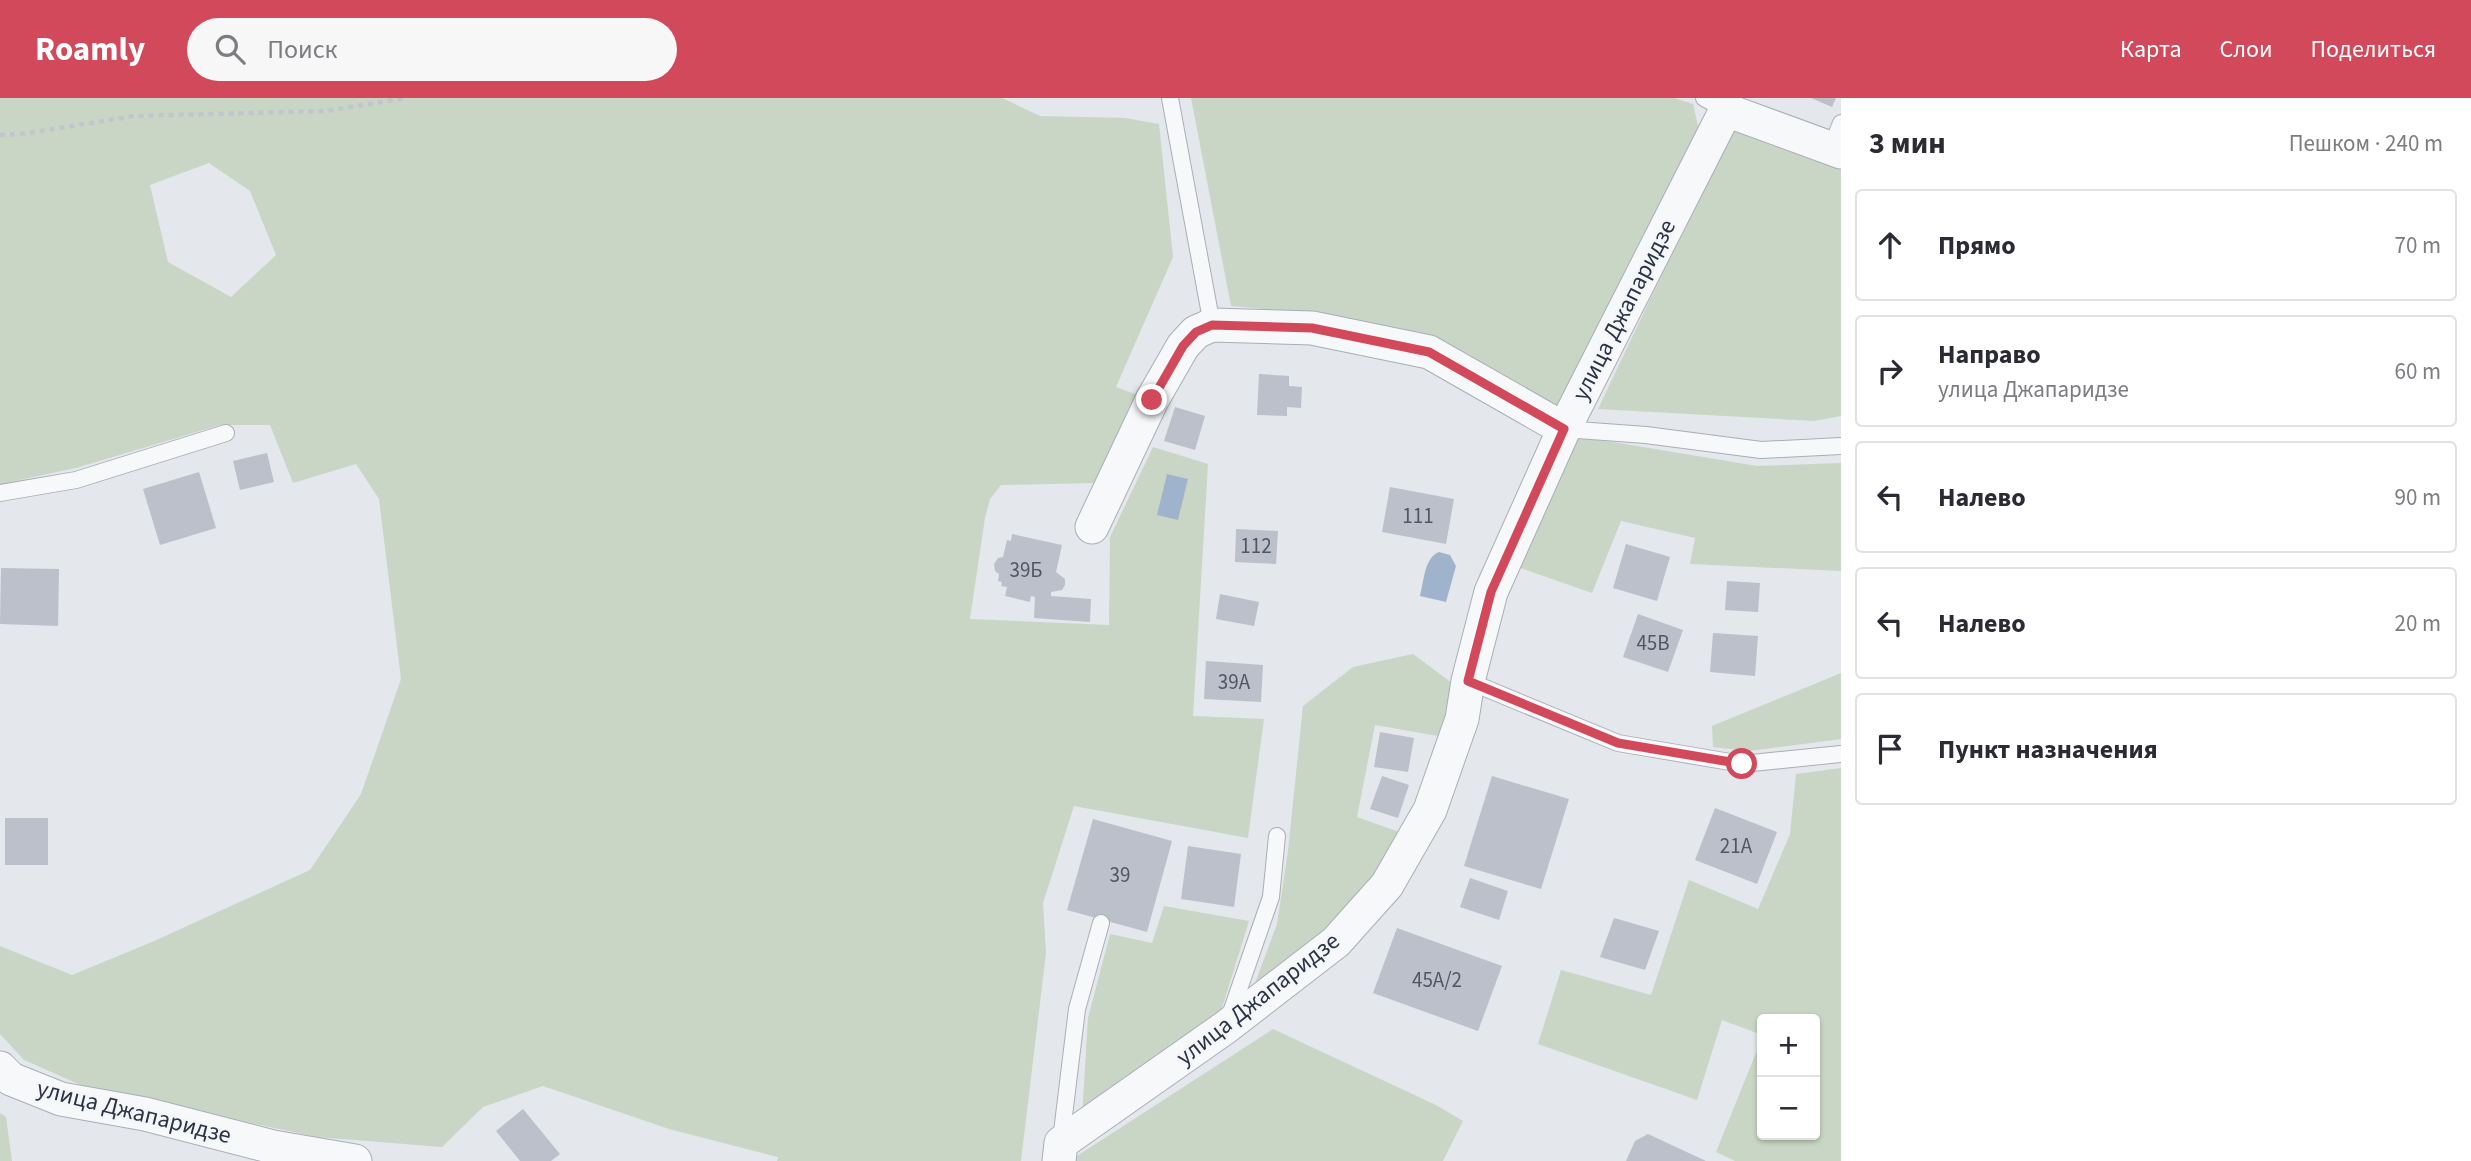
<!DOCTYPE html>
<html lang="ru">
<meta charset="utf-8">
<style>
body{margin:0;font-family:"Source Sans 3",sans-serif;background:#f7f7f7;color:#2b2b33}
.controls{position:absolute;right:21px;bottom:21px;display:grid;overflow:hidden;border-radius:7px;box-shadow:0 2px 5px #0004}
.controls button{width:63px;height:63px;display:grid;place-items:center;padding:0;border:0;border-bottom:2px solid #e1e1e2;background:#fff;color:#2b2b33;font:35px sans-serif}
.stop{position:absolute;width:21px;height:21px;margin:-16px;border:5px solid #d1495b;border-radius:50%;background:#fff}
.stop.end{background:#d1495b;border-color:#fff;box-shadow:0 2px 7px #0008}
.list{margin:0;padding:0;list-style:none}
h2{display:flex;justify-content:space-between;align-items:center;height:91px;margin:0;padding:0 28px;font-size:30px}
h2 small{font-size:23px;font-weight:400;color:#7c7c81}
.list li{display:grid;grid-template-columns:46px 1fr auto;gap:21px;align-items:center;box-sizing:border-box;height:112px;margin:0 14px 14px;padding:0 14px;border:2px solid #e1e1e2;border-radius:7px}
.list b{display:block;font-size:26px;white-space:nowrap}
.list p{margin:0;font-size:23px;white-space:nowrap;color:#7c7c81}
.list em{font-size:23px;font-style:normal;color:#7c7c81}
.icon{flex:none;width:38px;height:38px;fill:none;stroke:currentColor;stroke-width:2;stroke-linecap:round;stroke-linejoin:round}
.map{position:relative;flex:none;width:1841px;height:1063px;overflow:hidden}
header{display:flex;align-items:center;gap:42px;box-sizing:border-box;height:98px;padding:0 35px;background:#d1495b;color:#fff}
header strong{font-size:33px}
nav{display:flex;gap:38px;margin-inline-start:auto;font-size:24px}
.search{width:490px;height:63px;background:#f7f7f7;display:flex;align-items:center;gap:18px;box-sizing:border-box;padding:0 24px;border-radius:38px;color:#7c7c81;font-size:26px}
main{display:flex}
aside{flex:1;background:#fff}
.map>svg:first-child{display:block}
.green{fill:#c9d6c5;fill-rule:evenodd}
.water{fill:#9fb4cc}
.building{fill:#bbc0ca}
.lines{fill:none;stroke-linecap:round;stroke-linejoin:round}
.lane-casing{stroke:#a9aeb7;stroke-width:18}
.street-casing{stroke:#a9aeb7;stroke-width:35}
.path{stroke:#c2c5cb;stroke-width:4.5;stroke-dasharray:5 5;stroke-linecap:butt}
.lane{stroke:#f7f8fa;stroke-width:16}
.street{stroke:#f7f8fa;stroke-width:33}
.route{stroke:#d1495b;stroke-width:9}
.labels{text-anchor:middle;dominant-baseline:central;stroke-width:5;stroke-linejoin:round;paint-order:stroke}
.number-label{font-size:21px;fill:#4f5766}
.street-label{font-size:24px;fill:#2b3445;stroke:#f4f6f9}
</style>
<header>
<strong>Roamly</strong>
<div class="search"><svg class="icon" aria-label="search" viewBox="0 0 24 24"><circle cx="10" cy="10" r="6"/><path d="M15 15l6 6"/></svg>Поиск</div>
<nav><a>Карта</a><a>Слои</a><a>Поделиться</a></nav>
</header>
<main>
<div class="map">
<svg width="1841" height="1063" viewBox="0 0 1841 1063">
<rect width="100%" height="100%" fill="#e4e7ec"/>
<g class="green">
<path d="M0,0H1002L1040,18L1125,20L1159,26L1173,159L1116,289L1143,299L1096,385L1001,387L990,401L985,420L970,521L1109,527L1110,439L1153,349L1208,366L1193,618L1264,621L1248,740L1074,708L1043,805L1046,855L1021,1063H777L778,1059L669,1031L543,988L483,1009L442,1049L317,1039L92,992L24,962L0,936V848L72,877L152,844L310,772L361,696L401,581L379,401L356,366L293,385L270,327H220L76,370L0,386ZM209,65L250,93L276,157L231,199L168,164L150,87Z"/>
<polygon points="1191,0 1674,0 1693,6 1700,37 1558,310 1320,216 1231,208"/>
<polygon points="1732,29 1841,68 1841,318 1814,323 1598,311"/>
<polygon points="1572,339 1613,344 1757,368 1841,365 1841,473 1690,466 1695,440 1621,423 1592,495 1515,468"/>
<polygon points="1413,556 1452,585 1444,639 1375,627 1357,719 1402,735 1346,817 1254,888 1277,826 1288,753 1303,608 1353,569"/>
<polygon points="1841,575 1841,641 1749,653 1713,649 1712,628"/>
<polygon points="1841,670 1841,1063 1735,1063 1716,1054 1762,940 1762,1037 1815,1037 1815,921 1762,921 1762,937 1722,922 1697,1002 1538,946 1561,872 1651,897 1689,782 1758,811 1790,736 1796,676"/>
<polygon points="1164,808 1249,823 1218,923 1082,1019 1088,920 1110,836 1152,845"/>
<polygon points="1273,931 1436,1007 1463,1023 1443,1063 1076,1063 1077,1058"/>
<polygon points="0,1015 6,1019 12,1063 0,1063"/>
</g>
<g class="water">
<polygon points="1167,376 1188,381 1178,422 1157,417"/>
<path d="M1439,454L1450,457L1456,468L1446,504L1420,498C1424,484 1424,460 1439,454Z"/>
</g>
<g class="building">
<polygon points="1811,0 1836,0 1832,9"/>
<polygon points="1259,276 1289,278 1289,288 1302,289 1301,310 1287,309 1287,318 1257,317"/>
<polygon points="1175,309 1205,318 1195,352 1164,343"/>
<polygon points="267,355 274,384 240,392 233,363"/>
<polygon points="199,374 216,430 160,447 143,391"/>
<polygon points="1390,389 1454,401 1446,446 1382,434"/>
<polygon points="1236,431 1278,433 1276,466 1235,464"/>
<polygon points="1012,436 1062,447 1056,474 1065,481 1065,487 1062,492 1051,494 1051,498 1091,501 1090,524 1034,520 1035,499 1031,498 1030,504 1005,498 1007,489 1001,488 1002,484 998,483 999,476 995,473 994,466 998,460 1003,459 1007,442 1011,443"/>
<polygon points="1626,446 1670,459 1657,503 1613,490"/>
<polygon points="1,470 59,471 58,528 0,526"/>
<polygon points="1727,483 1760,485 1758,514 1725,512"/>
<polygon points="1220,496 1259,504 1254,528 1216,521"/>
<polygon points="1638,516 1683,532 1668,574 1623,559"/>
<polygon points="1713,535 1758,538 1755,578 1710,574"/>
<polygon points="1206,563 1263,567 1261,604 1204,601"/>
<polygon points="1380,634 1414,640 1408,674 1374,669"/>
<polygon points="1382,678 1409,687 1398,720 1370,711"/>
<polygon points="1492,678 1569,701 1541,791 1464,768"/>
<polygon points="1715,710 1777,734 1757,786 1695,762"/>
<rect x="5" y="720" width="43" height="47"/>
<polygon points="1093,721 1172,743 1147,834 1067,812"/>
<polygon points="1188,748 1241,756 1234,809 1181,801"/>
<polygon points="1470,780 1508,793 1499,822 1460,809"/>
<polygon points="1614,820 1659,833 1645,872 1600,859"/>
<polygon points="1397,830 1502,868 1478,933 1373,895"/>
<polygon points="523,1011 560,1056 551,1063 520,1063 496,1033"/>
<polygon points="1648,1036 1706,1063 1626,1063 1635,1043"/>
</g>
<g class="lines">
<g class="lane-casing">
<g id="lane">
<polyline points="1170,0 1212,227"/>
<polyline points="1704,0 1726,12"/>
<polyline points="1831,50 1841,25"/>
<polyline points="1564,331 1646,337 1761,352 1841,348"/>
<polyline points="0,395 76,382 226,335"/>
<polyline points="1468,583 1618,645 1742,666 1841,656"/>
<polyline points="1229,920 1271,799 1277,738"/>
<polyline points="1061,1042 1077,911 1101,825"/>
</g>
</g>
<g class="street-casing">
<g id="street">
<polyline points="1092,429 1152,302 1183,248 1196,234 1212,227 1312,230 1429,254 1564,331"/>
<polyline points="0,970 11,981 61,1001 145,1016 273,1049 355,1063"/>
<polyline points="1059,1063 1061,1045 1226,929 1336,844 1387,787 1430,712 1462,621 1468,583 1491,494 1564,331 1726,12 1841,54"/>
</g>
</g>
<polyline class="path" points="0,37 22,36 134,18 326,13 406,0"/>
<use href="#lane" class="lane"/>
<use href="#street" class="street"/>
</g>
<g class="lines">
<polyline class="route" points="1152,302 1183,248 1196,234 1212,227 1312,230 1429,254 1564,331 1491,494 1468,583 1618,645 1742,666"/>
</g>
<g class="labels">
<g class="number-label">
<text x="1418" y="418">111</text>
<text x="1256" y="448">112</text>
<text x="1026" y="472">39Б</text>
<text x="1653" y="545">45В</text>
<text x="1234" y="584">39А</text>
<text x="1736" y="748">21А</text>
<text x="1120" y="777">39</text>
<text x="1437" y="882">45А/2</text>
</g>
<g class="street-label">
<text transform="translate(1624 212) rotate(-63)">улица Джапаридзе</text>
<text transform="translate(1258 901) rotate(-38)">улица Джапаридзе</text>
<text transform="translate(134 1014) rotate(14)">улица Джапаридзе</text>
</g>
</g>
</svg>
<div class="controls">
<button>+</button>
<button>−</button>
</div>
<div class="stop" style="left:1742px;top:666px"></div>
<div class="stop end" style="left:1152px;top:302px"></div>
</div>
<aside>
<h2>3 мин<small>Пешком · 240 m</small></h2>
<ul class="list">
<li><svg class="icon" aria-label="ahead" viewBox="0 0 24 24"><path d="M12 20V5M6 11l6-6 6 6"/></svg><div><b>Прямо</b></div><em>70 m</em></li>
<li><svg class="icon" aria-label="right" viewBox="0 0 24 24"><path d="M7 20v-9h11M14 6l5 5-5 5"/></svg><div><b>Направо</b><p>улица Джапаридзе</p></div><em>60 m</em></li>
<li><svg class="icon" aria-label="left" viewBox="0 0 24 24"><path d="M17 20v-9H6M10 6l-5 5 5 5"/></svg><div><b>Налево</b></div><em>90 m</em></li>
<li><svg class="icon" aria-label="left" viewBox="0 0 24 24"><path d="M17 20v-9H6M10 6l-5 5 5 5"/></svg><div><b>Налево</b></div><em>20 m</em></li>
<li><svg class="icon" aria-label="arrive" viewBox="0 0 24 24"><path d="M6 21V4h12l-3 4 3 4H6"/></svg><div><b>Пункт назначения</b></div></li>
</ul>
</aside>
</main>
